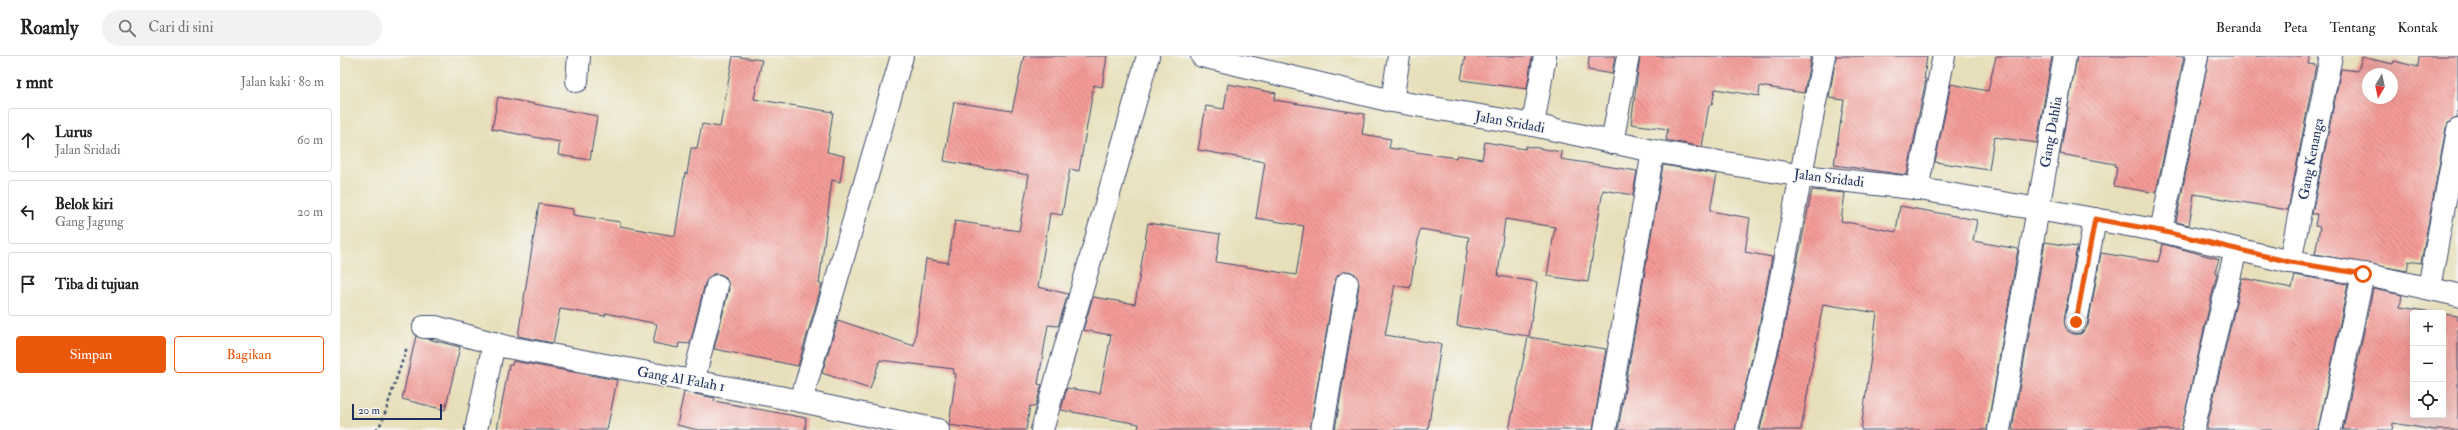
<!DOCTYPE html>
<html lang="id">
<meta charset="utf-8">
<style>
body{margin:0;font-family:"IM FELL Double Pica",serif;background:#f2f2f2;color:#222}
.controls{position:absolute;right:12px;bottom:12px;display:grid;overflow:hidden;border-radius:4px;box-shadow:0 4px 16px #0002}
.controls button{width:36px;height:36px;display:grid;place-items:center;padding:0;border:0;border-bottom:1px solid #e0e0e0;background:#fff;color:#222;font:20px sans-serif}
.compass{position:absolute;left:2022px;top:12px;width:36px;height:36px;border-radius:50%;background:#fff;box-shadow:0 4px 16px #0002;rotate:189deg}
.scale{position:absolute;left:12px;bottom:10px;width:90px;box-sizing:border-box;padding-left:4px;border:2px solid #1b2f5e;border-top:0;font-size:11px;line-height:14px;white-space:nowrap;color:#1b2f5e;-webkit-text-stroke:3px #f6f6f2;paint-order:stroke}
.stop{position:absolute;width:12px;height:12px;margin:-9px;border:3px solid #ea580c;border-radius:50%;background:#fff}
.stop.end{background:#ea580c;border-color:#fff;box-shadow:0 1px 4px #0008}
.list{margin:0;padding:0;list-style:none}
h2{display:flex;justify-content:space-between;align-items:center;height:52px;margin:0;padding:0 16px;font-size:17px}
h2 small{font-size:13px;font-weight:400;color:#767676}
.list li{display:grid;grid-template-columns:26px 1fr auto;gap:12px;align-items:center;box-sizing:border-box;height:64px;margin:0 8px 8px;padding:0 8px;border:1px solid #e0e0e0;border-radius:4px}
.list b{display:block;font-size:15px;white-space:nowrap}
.list p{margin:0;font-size:13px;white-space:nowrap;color:#767676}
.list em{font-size:13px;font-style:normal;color:#767676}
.actions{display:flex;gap:8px;padding:12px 16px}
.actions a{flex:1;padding:9px 0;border:1px solid #ea580c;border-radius:4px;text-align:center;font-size:14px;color:#ea580c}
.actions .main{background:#ea580c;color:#fff}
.icon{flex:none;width:22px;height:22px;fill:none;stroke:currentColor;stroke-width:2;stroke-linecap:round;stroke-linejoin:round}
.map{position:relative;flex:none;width:2118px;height:374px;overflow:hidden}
header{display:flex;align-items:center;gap:24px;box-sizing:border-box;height:56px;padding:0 20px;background:#fff;border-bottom:1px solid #e0e0e0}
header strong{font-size:19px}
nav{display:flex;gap:22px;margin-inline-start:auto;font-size:14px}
.search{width:280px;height:36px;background:#f2f2f2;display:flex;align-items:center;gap:10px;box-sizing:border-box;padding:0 14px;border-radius:22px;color:#767676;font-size:15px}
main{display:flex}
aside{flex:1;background:#fff}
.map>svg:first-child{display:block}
.building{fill:url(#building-back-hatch);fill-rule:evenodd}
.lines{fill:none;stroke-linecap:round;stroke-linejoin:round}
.minor-casing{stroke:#3a496c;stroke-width:24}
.path{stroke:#3a496c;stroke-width:2.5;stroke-dasharray:3 3;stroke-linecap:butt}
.minor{stroke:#fff;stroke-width:22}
.route{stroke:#ea580c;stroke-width:5}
.labels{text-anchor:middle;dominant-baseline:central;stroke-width:3;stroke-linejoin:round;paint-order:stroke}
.street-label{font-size:14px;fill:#1b2f5e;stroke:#f6f6f2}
</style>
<header>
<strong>Roamly</strong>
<div class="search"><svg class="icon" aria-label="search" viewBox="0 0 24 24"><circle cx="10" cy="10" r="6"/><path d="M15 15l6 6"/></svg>Cari di sini</div>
<nav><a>Beranda</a><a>Peta</a><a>Tentang</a><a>Kontak</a></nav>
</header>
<main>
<aside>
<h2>1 mnt<small>Jalan kaki · 80 m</small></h2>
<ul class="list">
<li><svg class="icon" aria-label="ahead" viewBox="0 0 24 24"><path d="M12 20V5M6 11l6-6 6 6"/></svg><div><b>Lurus</b><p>Jalan Sridadi</p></div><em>60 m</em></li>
<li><svg class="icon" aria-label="left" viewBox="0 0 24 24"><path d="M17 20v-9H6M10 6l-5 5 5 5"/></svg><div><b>Belok kiri</b><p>Gang Jagung</p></div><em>20 m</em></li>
<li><svg class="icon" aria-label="arrive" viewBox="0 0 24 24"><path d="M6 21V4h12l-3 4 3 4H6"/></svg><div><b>Tiba di tujuan</b></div></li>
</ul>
<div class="actions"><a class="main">Simpan</a><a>Bagikan</a></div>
</aside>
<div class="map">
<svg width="2118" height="374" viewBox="0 0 2118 374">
<defs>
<pattern id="building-back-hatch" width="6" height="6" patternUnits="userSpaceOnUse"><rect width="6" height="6" fill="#f49b97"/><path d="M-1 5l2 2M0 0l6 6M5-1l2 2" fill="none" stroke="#c57f7e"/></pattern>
</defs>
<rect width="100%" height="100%" fill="#f6f6f2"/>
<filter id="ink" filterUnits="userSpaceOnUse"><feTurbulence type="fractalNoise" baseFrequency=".025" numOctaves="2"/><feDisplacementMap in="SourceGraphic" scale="8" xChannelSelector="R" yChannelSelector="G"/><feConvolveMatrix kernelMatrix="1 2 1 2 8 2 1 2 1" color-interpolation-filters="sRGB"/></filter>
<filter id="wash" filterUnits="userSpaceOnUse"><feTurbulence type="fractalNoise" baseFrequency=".012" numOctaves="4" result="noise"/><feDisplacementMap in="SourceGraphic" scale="16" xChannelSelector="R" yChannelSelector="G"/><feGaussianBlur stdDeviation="0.9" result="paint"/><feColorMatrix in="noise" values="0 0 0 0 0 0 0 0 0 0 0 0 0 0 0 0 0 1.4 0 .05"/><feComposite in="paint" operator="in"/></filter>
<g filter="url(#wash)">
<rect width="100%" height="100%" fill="#e7dfb9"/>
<g id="blocks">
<g class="building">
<polygon points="393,0 422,4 414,43 493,56 487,96 504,100 500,126 492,124 479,228 482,228 458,310 374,293 389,233 386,221 380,218 373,218 365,227 350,288 339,287 338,292 313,287 317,268 266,257 265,260 220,253 213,287 178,280 199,148 233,153 233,159 280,166 280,170 335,180 345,117 347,118 351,92 357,92 362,68 380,71"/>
<polygon points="684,0 767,0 762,31 754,29 739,115 730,113 722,159 710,157 698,231 728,238 718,270 708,269 698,328 702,329 695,351 690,350 686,374 643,374 609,369 616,318 613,317 614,313 540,304 530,333 482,317 498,264 574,290 586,203 608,207 615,165 679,175 689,119 604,105 614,46 672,55"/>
<polygon points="1125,0 1192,0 1187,33 1121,24"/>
<polygon points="1249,0 1275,0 1272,18 1248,14"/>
<polygon points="1300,0 1471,0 1464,37 1420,30 1419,40 1375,33 1372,49 1369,49 1362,91 1326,84 1328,73 1291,68"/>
<polygon points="1496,0 1587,0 1584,23 1586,23 1567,119 1494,109 1504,44 1489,42"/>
<polygon points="1656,0 1712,0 1697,87 1654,81 1649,114 1595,106 1611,28 1648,35"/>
<polygon points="1737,0 1844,0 1816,137 1774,130 1777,111 1774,110 1775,108 1720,98"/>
<polygon points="1869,0 1970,0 1968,8 1976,9 1948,154 1854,138 1849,169 1836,166"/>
<path d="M2079,0H2118V54L2117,62L2109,66L2106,72L2081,207L2069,205L2067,215L1975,198L1980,171L1975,170L1977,158H1972L2001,13L2018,15L2022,1L2053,8L2054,5L2078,11ZM2028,18H2052V42H2028Z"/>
<polygon points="888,28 936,37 934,44 1025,58 1022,78 1051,83 1049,92 1116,102 1117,99 1142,103 1145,86 1185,93 1186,90 1222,96 1221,103 1297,115 1293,139 1263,134 1248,226 1207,220 1215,171 1165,163 1158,220 1197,226 1189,280 1117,270 1129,181 1080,173 1070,232 1055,229 1045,279 1101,288 1088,374 995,374 1019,229 1015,218 1009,215 998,219 995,225 970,374 798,374 799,368 721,354 727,332 760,337 771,279 743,274 753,241 795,248 808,167 880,178 876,206 956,219 964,170 916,162 925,106 858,94 866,50 884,53"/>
<polygon points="158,41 257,60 250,104 218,99 220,86 152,73"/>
<polygon points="1323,109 1377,118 1370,155 1410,162 1405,196 1432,201 1417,281 1395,374 1278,374"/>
<polygon points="1472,134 1505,137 1501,165 1556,176 1560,150 1637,164 1633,185 1678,193 1647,374 1521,374 1537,257 1483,248 1461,374 1420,374 1441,286"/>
<polygon points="1705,186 1737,191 1724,264 1728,275 1734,278 1741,278 1748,269 1761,197 1818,206 1823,188 1879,203 1875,216 1877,217 1841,374 1672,374"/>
<polygon points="1955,219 2008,228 1978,374 1866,374 1902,222 1952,232"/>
<polygon points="2033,233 2062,239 2060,251 2098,257 2073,257 2073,359 2103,359 2103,258 2118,260 2118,374 2094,374 2053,367 2052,374 2003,374"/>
<polygon points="76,280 120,291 105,354 62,343"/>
<polygon points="1188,281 1266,293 1253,374 1169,374"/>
<polygon points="173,305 277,324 267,374 157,374 169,309 172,309"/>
<polygon points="344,336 375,342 374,345 466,362 465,374 358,374 337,369"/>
</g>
</g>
</g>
<g filter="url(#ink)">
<use href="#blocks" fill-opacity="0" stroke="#3a496c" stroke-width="1"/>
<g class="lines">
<g class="minor-casing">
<g id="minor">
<polyline points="862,0 1052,45 1193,69 1313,95 1463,120 1573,132 1698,153 1821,175 1950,206 2023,218 2118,239"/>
<polyline points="237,25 239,0"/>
<polyline points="1052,45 1059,0"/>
<polyline points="1193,69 1205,0"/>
<polyline points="1272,87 1288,0"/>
<polyline points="1577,133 1604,0"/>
<polyline points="1821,175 1857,0"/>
<polyline points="1950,206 1991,0"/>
<polyline points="2089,232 2118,74"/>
<polyline points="1736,266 1755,163"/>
<polyline points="84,271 96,271 167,291 461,345 598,374"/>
<polyline points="353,326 377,230"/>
<polyline points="461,345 562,0"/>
<polyline points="136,374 154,287"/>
<polyline points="702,374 808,0"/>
<polyline points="982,374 1007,227"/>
<polyline points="1265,374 1313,95"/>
<polyline points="1407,374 1429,284 1484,0"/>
<polyline points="1659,374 1725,0"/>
<polyline points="1853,374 1896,193"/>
<polyline points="1990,374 2023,218"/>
</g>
</g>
<polyline class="path" points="36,374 42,366 67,291"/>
<use href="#minor" class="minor"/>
</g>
</g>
<g class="lines" filter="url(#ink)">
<polyline class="route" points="1736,266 1755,163 1821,175 1950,206 2023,218"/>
</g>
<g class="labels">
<g class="street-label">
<text transform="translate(1170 66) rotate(10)">Jalan Sridadi</text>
<text transform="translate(1711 76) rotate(-80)">Gang Dahlia</text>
<text transform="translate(1971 103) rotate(-79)">Gang Kenanga</text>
<text transform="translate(1489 122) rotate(7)">Jalan Sridadi</text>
<text transform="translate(341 323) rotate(10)">Gang Al Falah 1</text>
</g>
</g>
</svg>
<div class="controls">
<button>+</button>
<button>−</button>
<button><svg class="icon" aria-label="locate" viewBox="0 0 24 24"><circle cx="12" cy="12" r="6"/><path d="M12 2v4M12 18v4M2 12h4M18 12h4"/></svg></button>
</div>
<svg class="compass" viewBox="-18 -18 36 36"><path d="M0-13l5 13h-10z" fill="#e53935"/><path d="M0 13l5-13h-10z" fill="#767676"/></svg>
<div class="scale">20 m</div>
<div class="stop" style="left:2023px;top:218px"></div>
<div class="stop end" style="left:1736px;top:266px"></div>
</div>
</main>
